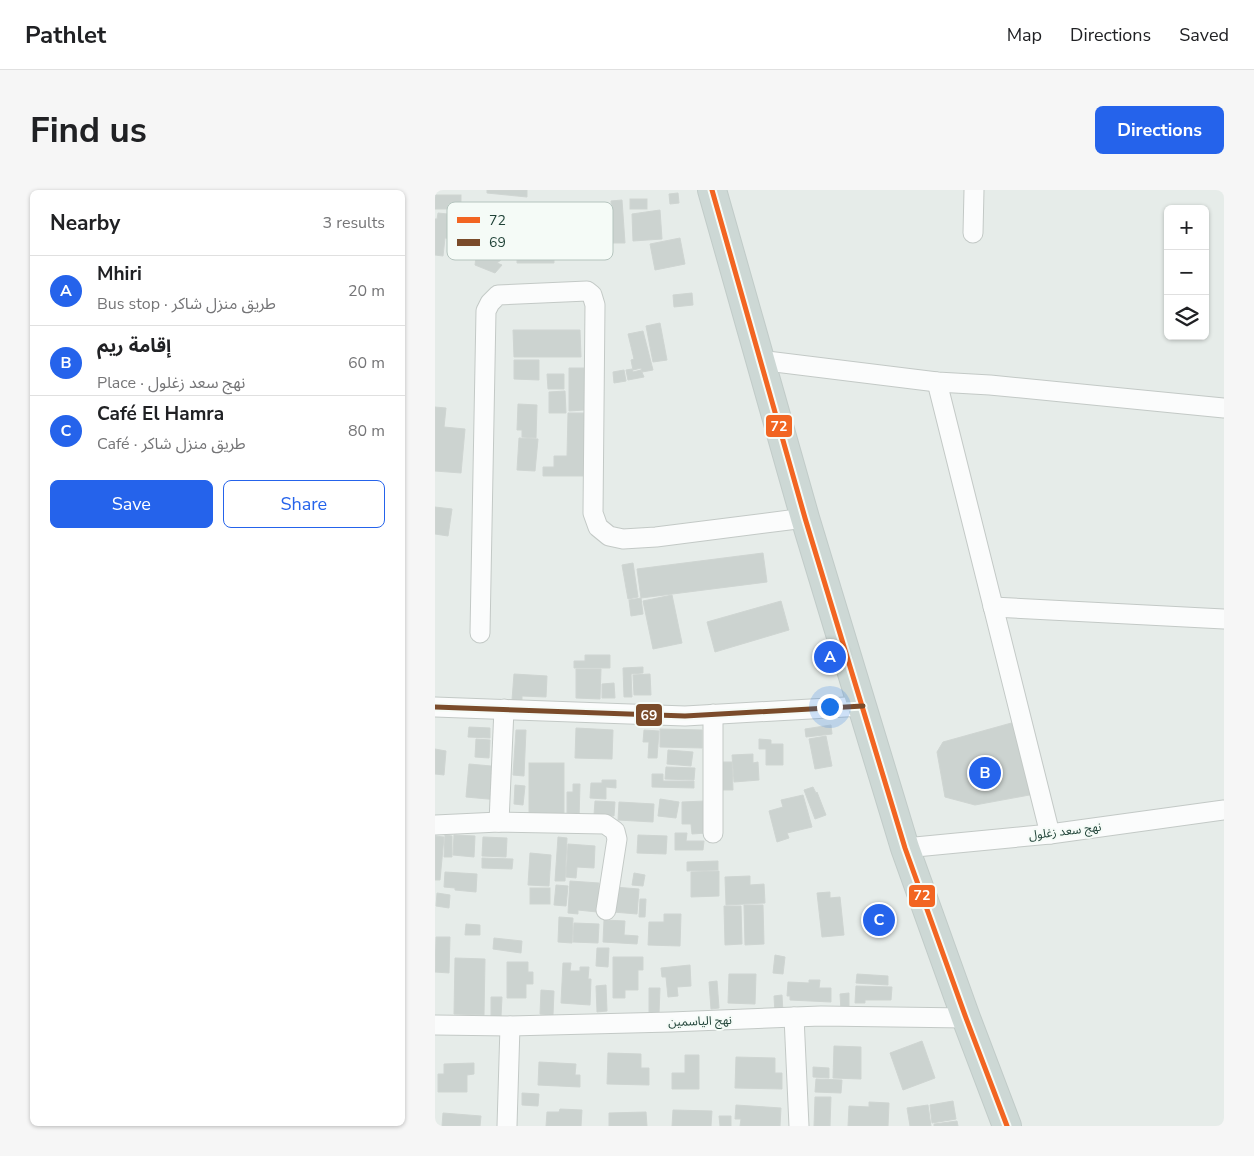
<!DOCTYPE html>
<meta charset="utf-8">
<style>
body{margin:0;font-family:"Nunito Sans","Noto Sans Arabic",sans-serif;background:#f6f6f6;color:#202124}
.controls{position:absolute;right:15px;top:15px;display:grid;overflow:hidden;border-radius:8px;box-shadow:0 1px 4px #0004}
.controls button{width:45px;height:45px;display:grid;place-items:center;padding:0;border:0;border-bottom:1px solid #e0e0e0;background:#fff;color:#202124;font:25px sans-serif}
.you{position:absolute;left:394px;top:516px;width:18px;height:18px;margin:-12px;border:4px solid #fff;border-radius:50%;background:#1a73e8;box-shadow:0 0 0 8px #1a73e833}
.badge{display:grid;place-items:center;width:32px;height:32px;border-radius:50%;background:#2563eb;color:#fff;font-size:16px;font-weight:700}
.pin{position:absolute;translate:-50% -50%;border:2px solid #fff;box-shadow:0 1px 5px #0006}
.list{margin:0;padding:0;list-style:none}
h2{display:flex;justify-content:space-between;align-items:center;height:65px;margin:0;padding:0 20px;font-size:21px}
h2 small{font-size:16px;font-weight:400;color:#757577}
.list li{display:grid;grid-template-columns:32px 1fr auto;gap:15px;align-items:center;box-sizing:border-box;height:70px;padding:0 20px;border-top:1px solid #e0e0e0}
.list b{display:block;font-size:19px;white-space:nowrap}
.list p{margin:0;font-size:16px;white-space:nowrap;color:#757577}
.list em{font-size:16px;font-style:normal;color:#757577}
.actions{display:flex;gap:10px;padding:15px 20px}
.actions a{flex:1;padding:11px 0;border:1px solid #2563eb;border-radius:8px;text-align:center;font-size:18px;color:#2563eb}
.actions .main{background:#2563eb;color:#fff}
.icon{flex:none;width:28px;height:28px;fill:none;stroke:currentColor;stroke-width:2;stroke-linecap:round;stroke-linejoin:round}
.map{position:relative;flex:none;width:789px;height:936px;overflow:hidden;border-radius:8px}
header{display:flex;align-items:center;gap:30px;box-sizing:border-box;height:70px;padding:0 25px;background:#fff;border-bottom:1px solid #e0e0e0}
header strong{font-size:24px}
nav{display:flex;gap:28px;margin-inline-start:auto;font-size:18px}
.intro{display:flex;align-items:center;justify-content:space-between;box-sizing:border-box;height:120px;padding:0 30px}
h1{margin:0;font-size:35px}
.button{padding:12px 22px;border-radius:8px;background:#2563eb;color:#fff;font-size:18px;font-weight:700}
main{display:flex;gap:30px;padding:0 30px}
aside{flex:1;background:#fff;border-radius:8px;box-shadow:0 1px 4px #0004}
.map>svg:first-child{display:block}
.building{fill:#ccd3d0;stroke:#cfd5d2}
.lines{fill:none;stroke-linecap:round;stroke-linejoin:round}
.street-casing{stroke:#c3c9c6;stroke-width:21}
.primary-casing{stroke:#c1cbc8;stroke-width:30}
.street{stroke:#fbfcfc;stroke-width:19}
.primary{stroke:#cdd8d5;stroke-width:28}
.bus-1-casing{stroke:#f5fbf7;stroke-width:9}
.bus-2-casing{stroke:#f5fbf7;stroke-width:9}
.bus-1{stroke:#f26522;stroke-width:5}
.bus-2{stroke:#7a4b2a;stroke-width:5}
.labels{text-anchor:middle;dominant-baseline:central;stroke-width:4;stroke-linejoin:round;paint-order:stroke}
.street-label{font-size:12px;fill:#204338;stroke:#f5fbf7}
.key{fill:#f5fbf7;stroke:#b5c4be;stroke-width:1}
.key-label{font-size:14px;fill:#204338}
.line-badge{stroke:#f5fbf7;stroke-width:2}
.badge-label{font-size:14px;text-anchor:middle;font-weight:bold;fill:#fff}
</style>
<header>
<strong>Pathlet</strong>
<nav><a>Map</a><a>Directions</a><a>Saved</a></nav>
</header>
<div class="intro"><h1>Find us</h1><a class="button">Directions</a></div>
<main>
<aside>
<h2>Nearby<small>3 results</small></h2>
<ul class="list">
<li><span class="badge">A</span><div><b>Mhiri</b><p>Bus stop · طريق منزل شاكر</p></div><em>20 m</em></li>
<li><span class="badge">B</span><div><b>إقامة ريم</b><p>Place · نهج سعد زغلول</p></div><em>60 m</em></li>
<li><span class="badge">C</span><div><b>Café El Hamra</b><p>Café · طريق منزل شاكر</p></div><em>80 m</em></li>
</ul>
<div class="actions"><a class="main">Save</a><a>Share</a></div>
</aside>
<div class="map">
<svg width="789" height="936" viewBox="0 0 789 936">
<rect width="100%" height="100%" fill="#e6ece9"/>
<g class="building">
<polygon points="52,0 92,0 92,7 52,3"/>
<polygon points="243,3 244,13 235,14 234,4"/>
<rect x="0" y="5" width="26" height="14"/>
<rect x="195" y="9" width="17" height="10"/>
<polygon points="187,10 190,53 178,53 176,11"/>
<polygon points="225,20 227,49 198,51 197,24"/>
<polygon points="3,23 22,25 20,49 10,48 8,66 0,65 0,29 2,29"/>
<polygon points="82,40 110,40 110,50 119,50 119,73 82,73"/>
<polygon points="53,43 66,44 67,51 73,57 67,59 71,66 62,73 67,75 60,83 40,75 42,58 52,52"/>
<polygon points="245,48 250,74 220,80 215,54"/>
<polygon points="257,103 258,115 239,117 238,105"/>
<polygon points="225,133 232,170 218,172 211,136"/>
<polygon points="78,140 145,140 146,167 79,167"/>
<polygon points="208,141 218,180 207,182 206,178 198,180 196,170 199,169 193,144"/>
<polygon points="79,170 104,170 104,190 79,189"/>
<polygon points="134,178 152,178 152,212 150,212 149,220 134,221"/>
<polygon points="197,179 198,182 206,180 209,187 193,190 191,180"/>
<polygon points="189,180 191,191 179,193 178,182"/>
<polygon points="112,184 129,184 129,199 113,199"/>
<polygon points="130,201 131,223 114,223 114,202"/>
<polygon points="83,214 102,215 101,248 87,247 87,240 82,240"/>
<polygon points="0,217 11,218 9,237 30,239 26,283 0,281"/>
<polygon points="133,223 153,223 152,286 108,286 108,277 119,277 119,266 132,266"/>
<polygon points="84,248 103,249 100,281 82,280"/>
<polygon points="0,317 17,319 13,346 0,344"/>
<polygon points="328,363 332,392 206,408 202,379"/>
<polygon points="198,373 203,407 193,409 187,375"/>
<polygon points="237,405 247,453 218,459 208,411"/>
<polygon points="206,408 208,424 196,426 194,410"/>
<polygon points="346,411 354,440 280,462 272,432"/>
<polygon points="150,465 175,465 175,478 139,478 139,471 150,471"/>
<polygon points="208,477 208,483 196,484 197,507 189,507 188,478"/>
<polygon points="141,479 166,479 165,509 141,508"/>
<polygon points="79,484 112,486 111,507 87,506 87,511 77,510"/>
<polygon points="215,484 216,505 199,505 198,485"/>
<polygon points="179,493 180,508 167,508 167,494"/>
<polygon points="580,532 600,604 540,615 510,607 502,562 508,552"/>
<polygon points="396,535 397,544 371,547 370,539"/>
<polygon points="34,537 55,538 55,548 33,547"/>
<polygon points="141,538 178,540 177,569 140,568"/>
<polygon points="225,539 267,540 267,558 225,557"/>
<polygon points="81,540 91,540 89,586 78,585"/>
<polygon points="209,540 224,541 222,568 213,568 214,552 208,552"/>
<polygon points="391,546 397,576 380,579 374,549"/>
<polygon points="41,549 55,550 54,568 40,567"/>
<polygon points="324,549 336,550 336,554 348,554 348,575 331,575 331,559 324,559"/>
<polygon points="0,559 11,561 9,585 0,584"/>
<polygon points="233,560 258,562 256,576 232,574"/>
<polygon points="318,564 318,573 323,572 324,590 299,592 297,565"/>
<polygon points="284,572 297,572 298,600 285,600"/>
<rect x="94" y="573" width="35" height="51"/>
<polygon points="34,574 67,577 64,610 31,607"/>
<polygon points="231,577 260,578 259,590 230,589"/>
<polygon points="217,584 228,584 228,591 259,591 259,598 217,597"/>
<polygon points="167,590 181,590 181,598 171,597 171,609 155,608 156,593 167,593"/>
<polygon points="138,594 145,594 144,629 132,629 132,602 138,602"/>
<polygon points="80,595 90,596 88,615 79,614"/>
<polygon points="378,597 381,603 382,602 391,625 380,629 369,600"/>
<polygon points="368,605 377,637 352,643 354,648 342,652 334,621 348,617 346,610"/>
<polygon points="225,609 244,612 241,628 223,626"/>
<polygon points="160,611 180,612 179,626 159,625"/>
<polygon points="270,611 271,643 257,644 256,634 247,634 247,612"/>
<polygon points="184,612 219,614 218,632 183,630"/>
<polygon points="240,643 252,643 251,651 269,651 268,660 240,660"/>
<polygon points="10,645 17,646 17,667 9,667"/>
<polygon points="19,645 40,646 39,667 18,665"/>
<polygon points="203,645 232,646 231,664 202,663"/>
<polygon points="0,646 9,647 5,690 0,690"/>
<polygon points="48,647 72,648 71,667 47,666"/>
<polygon points="123,647 132,648 130,691 120,691"/>
<polygon points="133,654 160,656 159,678 142,677 141,688 131,687"/>
<polygon points="95,663 116,665 114,696 93,695"/>
<polygon points="47,668 78,669 77,679 47,678"/>
<polygon points="283,671 283,680 252,681 252,672"/>
<polygon points="284,681 284,706 256,707 256,682"/>
<polygon points="10,682 42,684 41,702 20,700 20,698 9,697"/>
<polygon points="199,683 210,685 208,696 197,695"/>
<polygon points="315,686 315,695 329,694 330,713 291,715 290,687"/>
<polygon points="135,691 164,693 162,722 143,720 143,724 133,723"/>
<polygon points="121,695 133,696 131,716 119,715"/>
<polygon points="179,697 204,699 202,724 178,722"/>
<rect x="95" y="698" width="20" height="16"/>
<polygon points="395,702 395,708 405,707 409,745 387,747 382,703"/>
<polygon points="2,703 15,705 14,718 1,716"/>
<polygon points="205,709 211,709 210,727 204,727"/>
<polygon points="309,715 328,715 329,754 310,755"/>
<polygon points="289,716 306,716 307,754 290,755"/>
<polygon points="229,724 246,724 245,756 213,755 214,732 229,732"/>
<polygon points="124,727 138,728 137,753 123,752"/>
<polygon points="169,730 190,731 189,745 203,746 202,754 168,752"/>
<polygon points="139,733 164,734 163,753 138,752"/>
<polygon points="31,734 45,735 45,745 30,745"/>
<polygon points="1,747 15,747 14,783 0,782"/>
<polygon points="59,748 87,751 86,763 58,759"/>
<polygon points="162,758 174,758 173,777 161,776"/>
<polygon points="340,765 350,767 348,784 338,783"/>
<polygon points="178,767 208,767 208,780 203,780 203,800 190,800 190,808 178,808"/>
<polygon points="20,768 50,769 49,825 19,824"/>
<polygon points="72,772 93,772 93,782 98,782 98,794 91,794 91,808 72,808"/>
<polygon points="128,773 136,773 135,781 145,781 145,777 154,777 153,789 156,789 155,815 126,813"/>
<polygon points="255,775 256,796 242,797 243,806 233,807 231,787 227,787 226,778"/>
<polygon points="294,784 321,784 320,814 293,813"/>
<polygon points="422,784 453,786 453,795 421,793"/>
<polygon points="374,790 385,790 384,798 396,798 396,812 355,810 355,806 352,806 353,792 374,793"/>
<polygon points="282,791 284,818 276,819 274,792"/>
<polygon points="171,795 172,821 162,822 161,796"/>
<polygon points="421,796 457,797 456,810 430,810 430,813 420,813"/>
<polygon points="214,798 225,798 224,824 214,824"/>
<polygon points="106,800 119,801 118,825 105,824"/>
<polygon points="414,803 414,821 406,821 405,804"/>
<polygon points="347,805 348,823 340,824 339,806"/>
<polygon points="56,807 67,807 66,827 56,826"/>
<polygon points="487,851 500,888 468,900 455,863"/>
<polygon points="399,856 426,857 426,889 398,888"/>
<polygon points="173,863 206,864 206,878 214,878 214,895 172,894"/>
<polygon points="250,865 264,865 264,899 237,899 237,883 250,883"/>
<polygon points="301,867 340,868 340,883 347,883 347,899 300,898"/>
<polygon points="104,872 141,874 140,885 145,885 145,897 103,895"/>
<polygon points="39,873 39,884 32,885 32,902 3,902 3,884 9,884 9,874"/>
<polygon points="378,877 394,878 394,888 378,887"/>
<polygon points="381,889 407,890 406,903 380,902"/>
<polygon points="87,903 104,904 103,916 87,915"/>
<polygon points="380,907 396,907 395,936 379,936"/>
<polygon points="518,911 521,929 497,933 495,915"/>
<polygon points="434,912 454,913 453,936 413,936 414,916 434,917"/>
<polygon points="301,915 346,918 345,936 305,936 306,929 300,929"/>
<polygon points="493,915 496,936 475,936 472,918"/>
<polygon points="125,919 147,920 146,936 111,936 112,922 124,922"/>
<polygon points="238,920 277,921 276,936 237,936"/>
<polygon points="211,922 212,936 174,936 174,923"/>
<polygon points="8,923 46,926 45,936 7,936"/>
<polygon points="284,926 296,926 296,936 285,936"/>
<polygon points="522,931 523,936 499,936 499,934"/>
</g>
<g class="lines">
<g class="street-casing">
<g id="street">
<polyline points="538,43 539,0"/>
<polyline points="324,170 502,192 555,195 789,218"/>
<polyline points="502,192 615,644"/>
<polyline points="558,417 789,429"/>
<polyline points="45,443 51,121 55,113 63,105 152,101 157,105 160,115 158,323 163,337 174,346 188,349 221,347 370,328"/>
<polyline points="0,517 250,526 428,516"/>
<polyline points="64,632 69,519"/>
<polyline points="0,635 64,632 170,634 180,641 182,649 171,720"/>
<polyline points="278,643 278,524"/>
<polyline points="470,658 615,644 789,620"/>
<polyline points="359,827 364,936"/>
<polyline points="0,835 75,836 236,832 386,826 531,828"/>
<polyline points="72,936 75,836"/>
</g>
</g>
<g class="primary-casing">
<polyline id="primary" points="277,0 370,328 470,658 531,828 572,936"/>
</g>
<use href="#street" class="street"/>
<use href="#primary" class="primary"/>
<g class="bus-1-casing">
<polyline id="bus-1" points="277,0 370,328 470,658 531,828 572,936"/>
</g>
<g class="bus-2-casing">
<polyline id="bus-2" points="0,517 250,526 428,516"/>
</g>
<use href="#bus-1" class="bus-1"/>
<use href="#bus-2" class="bus-2"/>
</g>
<g class="labels">
<g class="street-label">
<text transform="translate(630 641) rotate(-7)">نهج سعد زغلول</text>
<text transform="translate(265 831) rotate(-2)">نهج الياسمين</text>
</g>
</g>
<rect x="12" y="12" width="166" height="58" rx="8" class="key"/>
<rect x="22" y="27" width="23" height="6" fill="#f26522"/>
<rect x="22" y="49" width="23" height="7" fill="#7a4b2a"/>
<g class="key-label">
<text x="54" y="35">72</text>
<text x="54" y="57">69</text>
</g>
<g class="line-badge">
<rect x="330" y="224" width="28" height="24" rx="5" fill="#f26522"/>
<rect x="200" y="513" width="28" height="24" rx="5" fill="#7a4b2a"/>
<rect x="473" y="694" width="28" height="24" rx="5" fill="#f26522"/>
</g>
<g class="badge-label">
<text x="344" y="241">72</text>
<text x="214" y="530">69</text>
<text x="487" y="710">72</text>
</g>
</svg>
<div class="controls">
<button>+</button>
<button>−</button>
<button><svg class="icon" aria-label="layers" viewBox="0 0 24 24"><path d="M12 4l9 5-9 5-9-5zM3 14l9 5 9-5"/></svg></button>
</div>
<div class="you"></div>
<div class="pin badge" style="left:395px;top:467px">A</div>
<div class="pin badge" style="left:550px;top:583px">B</div>
<div class="pin badge" style="left:444px;top:730px">C</div>
</div>
</main>
